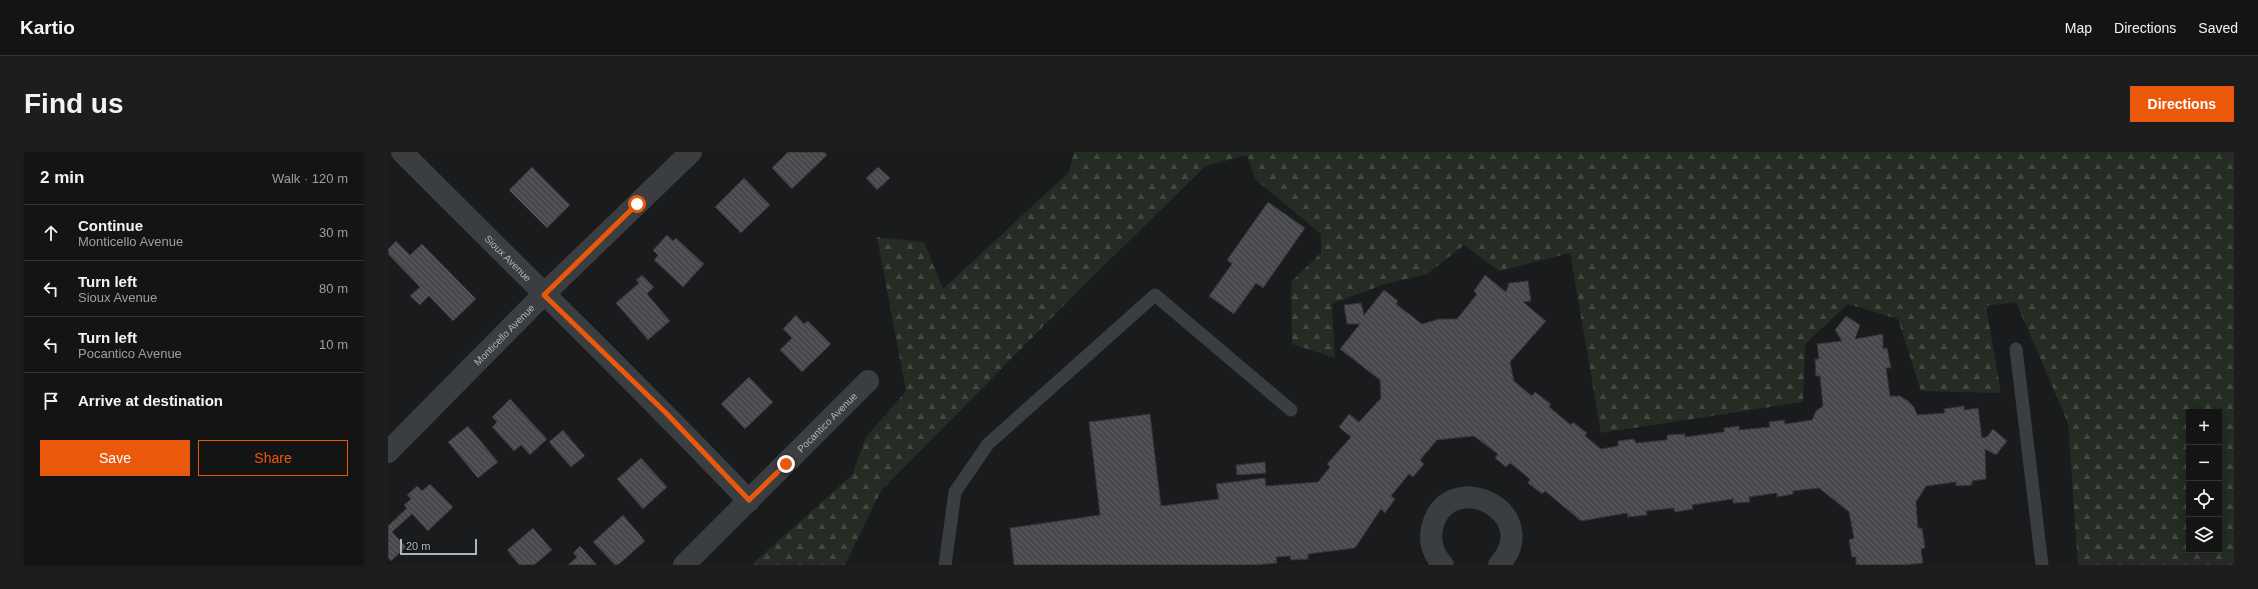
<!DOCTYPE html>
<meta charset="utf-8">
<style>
body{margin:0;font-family:Helvetica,sans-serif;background:#1d1d1e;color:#f1f3f6}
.controls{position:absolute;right:12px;bottom:12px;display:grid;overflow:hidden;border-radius:0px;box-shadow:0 2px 10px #0003}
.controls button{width:36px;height:36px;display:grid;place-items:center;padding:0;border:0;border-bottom:1px solid #333334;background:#141415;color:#f1f3f6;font:20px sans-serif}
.scale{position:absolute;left:12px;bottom:10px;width:77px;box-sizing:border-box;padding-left:4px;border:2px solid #adb5bb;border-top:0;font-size:11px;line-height:14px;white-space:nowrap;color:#adb5bb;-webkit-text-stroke:3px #151617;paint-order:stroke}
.stop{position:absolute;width:12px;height:12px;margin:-9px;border:3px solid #ea580c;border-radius:50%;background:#fff}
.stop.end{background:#ea580c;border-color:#fff;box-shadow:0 1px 4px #0008}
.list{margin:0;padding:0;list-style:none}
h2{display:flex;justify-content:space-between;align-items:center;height:52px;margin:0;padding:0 16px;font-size:17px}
h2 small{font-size:13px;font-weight:400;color:#9d9ea0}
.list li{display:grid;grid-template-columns:26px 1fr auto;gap:12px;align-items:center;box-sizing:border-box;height:56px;padding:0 16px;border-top:1px solid #333334}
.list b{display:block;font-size:15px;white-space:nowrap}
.list p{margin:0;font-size:13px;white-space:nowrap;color:#9d9ea0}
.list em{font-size:13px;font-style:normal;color:#9d9ea0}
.actions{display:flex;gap:8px;padding:12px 16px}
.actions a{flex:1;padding:9px 0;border:1px solid #ea580c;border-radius:0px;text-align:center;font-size:14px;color:#ea580c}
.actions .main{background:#ea580c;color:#fff}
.icon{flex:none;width:22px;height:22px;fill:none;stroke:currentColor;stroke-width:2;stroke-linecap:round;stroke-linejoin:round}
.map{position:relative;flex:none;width:1846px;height:413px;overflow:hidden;border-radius:0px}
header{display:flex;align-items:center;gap:24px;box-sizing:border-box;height:56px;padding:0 20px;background:#141415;border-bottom:1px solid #333334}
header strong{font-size:19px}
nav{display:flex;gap:22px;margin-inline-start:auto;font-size:14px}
.intro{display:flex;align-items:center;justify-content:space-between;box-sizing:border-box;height:96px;padding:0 24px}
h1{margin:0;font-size:28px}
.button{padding:10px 18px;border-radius:0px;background:#ea580c;color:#fff;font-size:14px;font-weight:700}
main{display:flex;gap:24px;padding:0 24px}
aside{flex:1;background:#141415;border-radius:0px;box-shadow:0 2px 10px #0003}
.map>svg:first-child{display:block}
.forest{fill:url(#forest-firs);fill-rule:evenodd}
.building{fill:url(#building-back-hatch);stroke:#343538}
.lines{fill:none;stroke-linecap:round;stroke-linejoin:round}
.service{stroke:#3b3e41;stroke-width:13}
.minor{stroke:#3b3e41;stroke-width:22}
.route{stroke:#ea580c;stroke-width:5}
.labels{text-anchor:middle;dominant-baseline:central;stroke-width:3.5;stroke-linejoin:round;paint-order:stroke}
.street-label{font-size:10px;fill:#adb5bb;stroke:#151617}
</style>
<header>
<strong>Kartio</strong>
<nav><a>Map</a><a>Directions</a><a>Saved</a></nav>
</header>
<div class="intro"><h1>Find us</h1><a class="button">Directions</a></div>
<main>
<aside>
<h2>2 min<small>Walk · 120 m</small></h2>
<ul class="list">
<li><svg class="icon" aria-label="ahead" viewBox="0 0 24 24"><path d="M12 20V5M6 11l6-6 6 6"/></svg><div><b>Continue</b><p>Monticello Avenue</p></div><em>30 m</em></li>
<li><svg class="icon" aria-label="left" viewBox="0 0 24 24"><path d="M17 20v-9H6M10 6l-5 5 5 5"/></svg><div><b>Turn left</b><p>Sioux Avenue</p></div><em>80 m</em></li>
<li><svg class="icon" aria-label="left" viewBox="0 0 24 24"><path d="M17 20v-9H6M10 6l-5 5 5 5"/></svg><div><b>Turn left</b><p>Pocantico Avenue</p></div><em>10 m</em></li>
<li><svg class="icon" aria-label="arrive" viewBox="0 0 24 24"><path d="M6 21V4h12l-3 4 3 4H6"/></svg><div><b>Arrive at destination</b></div></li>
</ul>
<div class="actions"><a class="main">Save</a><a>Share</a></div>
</aside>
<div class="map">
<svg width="1846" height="413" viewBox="0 0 1846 413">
<defs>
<pattern id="forest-firs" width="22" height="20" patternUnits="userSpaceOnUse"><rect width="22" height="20" fill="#252c24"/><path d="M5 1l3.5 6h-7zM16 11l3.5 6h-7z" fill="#424842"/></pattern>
<pattern id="building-back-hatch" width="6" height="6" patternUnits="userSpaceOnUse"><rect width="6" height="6" fill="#47494c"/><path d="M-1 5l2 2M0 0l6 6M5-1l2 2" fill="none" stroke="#5f6164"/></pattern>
</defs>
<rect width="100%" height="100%" fill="#1a1b1c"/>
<path class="forest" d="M686,0H1846V413H1690L1680,271L1628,150L1598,154L1613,241L1533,239L1510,167L1460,152L1417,192L1415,250L1213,281L1182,101L1111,119L1076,93L1039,122L997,132L944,152L947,206L904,192L903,130L933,101V82L867,27L859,3L818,14L691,138L493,339L457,413H363L464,323L478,285L518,239L489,85L536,90L555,137L681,20ZM1801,260H1831V398H1801Z"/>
<g class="building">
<polygon points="400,0 436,0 439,3 404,37 384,16"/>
<polygon points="144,15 182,53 159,76 121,38"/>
<polygon points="490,15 502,26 489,38 478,26"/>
<polygon points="356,26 382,53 353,81 327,55"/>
<polygon points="880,50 917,76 875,136 868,131 846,162 821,144 844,112 839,108"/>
<polygon points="279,83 285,89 288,86 316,112 295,135 266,108 270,103 265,98"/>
<polygon points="8,89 22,103 34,92 88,147 65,169 41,144 32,153 22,144 32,135 0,102 0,97"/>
<polygon points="254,123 266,135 259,142 282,169 260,188 228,151 251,131 248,128"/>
<polygon points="1097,123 1118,140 1121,131 1140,129 1143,149 1135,150 1158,169 1122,210 1126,229 1144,244 1147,240 1163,252 1161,255 1183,273 1185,270 1199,281 1197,284 1213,297 1230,294 1230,289 1246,287 1248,291 1279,288 1279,283 1297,282 1297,285 1336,280 1336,276 1351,274 1351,278 1382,275 1381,270 1396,268 1397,272 1424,268 1428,259 1435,254 1432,224 1428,224 1427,207 1431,207 1429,192 1454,189 1447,178 1458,164 1472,173 1467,187 1495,182 1495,197 1499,196 1503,216 1498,216 1502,244 1512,244 1520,249 1526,255 1529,263 1557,261 1556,257 1576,254 1576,258 1590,256 1594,286 1599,285 1605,277 1619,289 1608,303 1597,297 1598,327 1584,329 1584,333 1568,334 1568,330 1538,334 1528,350 1530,376 1534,376 1537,396 1533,397 1535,411 1517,413 1468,413 1468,405 1464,405 1461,388 1466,386 1461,360 1431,336 1405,339 1405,342 1389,345 1389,341 1361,345 1362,350 1345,351 1345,347 1304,353 1305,357 1287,360 1286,356 1258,359 1259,363 1240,365 1239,361 1193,369 1157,339 1154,342 1140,331 1142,327 1122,311 1118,315 1107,306 1110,302 1086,284 1049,288 1032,308 1036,312 1025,325 1021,322 1003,344 1007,347 997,361 993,357 967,396 920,402 920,407 903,408 902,404 888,405 889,411 869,413 626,413 622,376 712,363 701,270 762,262 773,354 831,347 828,332 877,326 878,334 930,330 942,315 939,312 963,285 951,275 961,262 971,270 993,246 992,228 952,197 972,172 959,172 956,153 973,151 976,163 996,138 1010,149 1008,152 1034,172 1051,167 1069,167 1089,142 1086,139"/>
<polygon points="408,163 416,172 420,169 443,192 414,220 392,198 404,186 395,177"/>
<polygon points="361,225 385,250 357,277 333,252"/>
<polygon points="122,247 159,287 142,303 133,293 126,299 104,275 109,270 104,265"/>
<polygon points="80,274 110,310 90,326 60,290"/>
<polygon points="175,278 197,304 183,315 161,290"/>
<polygon points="253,306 279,335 255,357 229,327"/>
<polygon points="877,310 878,321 849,323 848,313"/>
<polygon points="42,332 65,355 40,379 24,362 4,380 18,395 3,409 0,406 0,374 19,356 16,353 23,347 19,343 29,334 34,339"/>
<polygon points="235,363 257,389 230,413 227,413 205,390"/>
<polygon points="145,376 164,398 146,413 131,413 119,398"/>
<polygon points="192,394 209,413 180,413 189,405 185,401"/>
</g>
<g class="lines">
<g class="service">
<polyline points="1628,197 1654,413"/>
<polyline points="557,413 567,340 600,292 767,143 903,258"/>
</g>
<g class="minor">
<path id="s1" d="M14,0C129,116 248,230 361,349"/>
<path id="s2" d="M0,300L155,143L303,0"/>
<path id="s3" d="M296,413L480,229"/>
<path d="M1055,413C1046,403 1041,390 1044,376C1059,312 1158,360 1111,413"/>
</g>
</g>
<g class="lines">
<polyline class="route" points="249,52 156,143 279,262 361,348 398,312"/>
</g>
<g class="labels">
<g class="street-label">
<text stroke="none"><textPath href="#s1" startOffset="150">Sioux Avenue</textPath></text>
<text stroke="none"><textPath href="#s2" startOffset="165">Monticello Avenue</textPath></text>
<text stroke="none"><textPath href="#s3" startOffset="202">Pocantico Avenue</textPath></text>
</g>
</g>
</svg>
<div class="controls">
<button>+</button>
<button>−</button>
<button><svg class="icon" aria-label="locate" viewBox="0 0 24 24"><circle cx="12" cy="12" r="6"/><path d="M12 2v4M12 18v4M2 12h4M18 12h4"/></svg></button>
<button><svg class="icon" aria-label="layers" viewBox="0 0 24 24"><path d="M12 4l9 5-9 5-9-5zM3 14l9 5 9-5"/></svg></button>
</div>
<div class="scale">20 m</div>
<div class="stop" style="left:249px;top:52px"></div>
<div class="stop end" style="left:398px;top:312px"></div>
</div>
</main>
